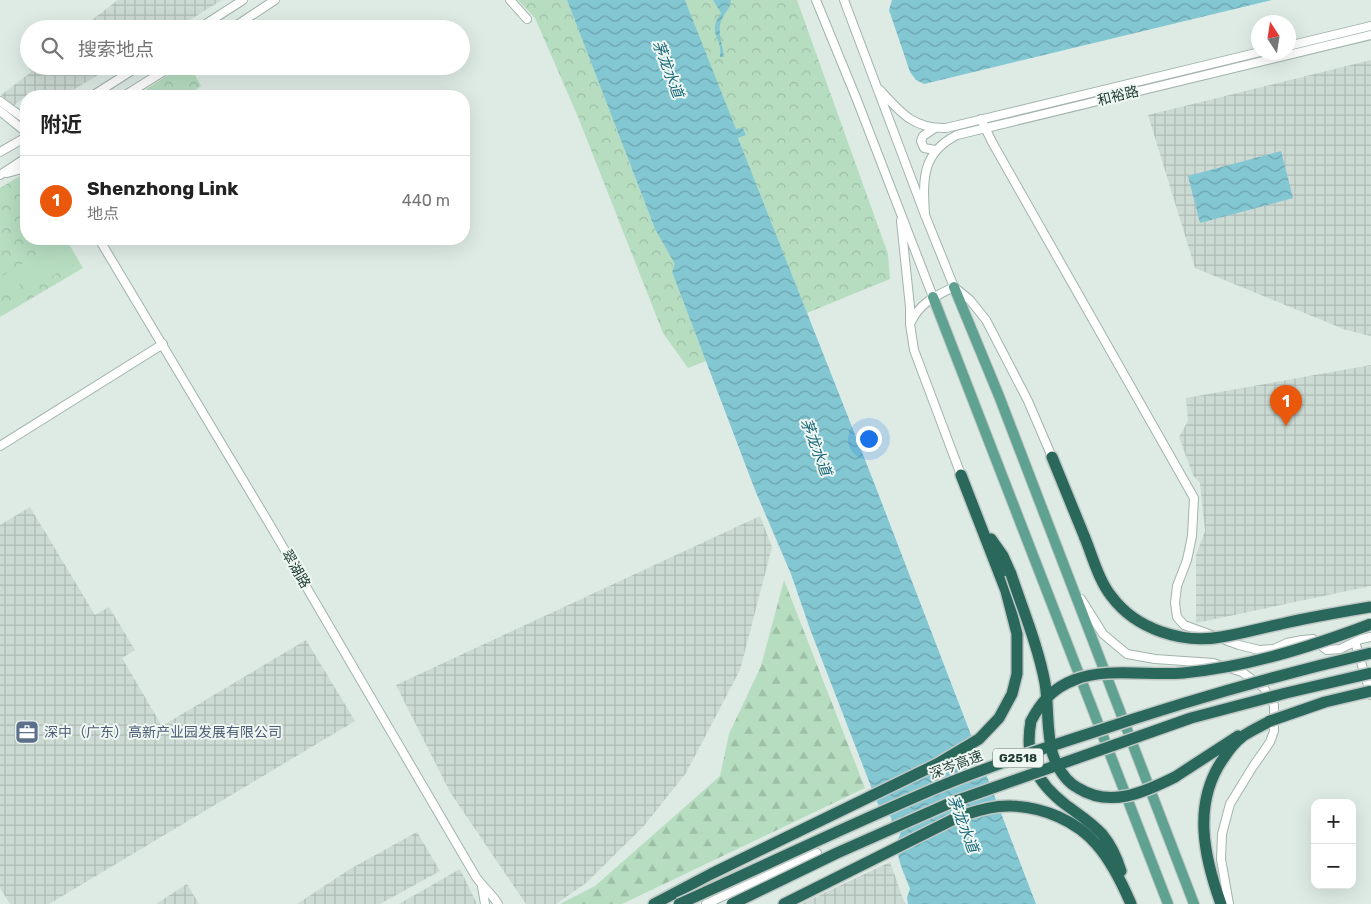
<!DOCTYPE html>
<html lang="zh">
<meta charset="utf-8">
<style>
body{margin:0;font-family:Rubik,"Noto Sans SC",sans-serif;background:#f6f6f6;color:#222}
.controls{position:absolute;right:15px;bottom:15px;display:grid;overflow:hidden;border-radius:10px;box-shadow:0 5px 20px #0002}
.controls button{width:45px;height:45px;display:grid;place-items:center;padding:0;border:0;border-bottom:1px solid #e0e0e0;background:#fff;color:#222;font:25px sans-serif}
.compass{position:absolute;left:1251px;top:15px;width:45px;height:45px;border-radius:50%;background:#fff;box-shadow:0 5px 20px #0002;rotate:348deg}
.you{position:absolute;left:868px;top:438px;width:18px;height:18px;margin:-12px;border:4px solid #fff;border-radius:50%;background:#1a73e8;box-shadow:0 0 0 8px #1a73e833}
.badge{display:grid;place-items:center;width:32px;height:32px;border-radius:50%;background:#ea580c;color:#fff;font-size:16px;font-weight:700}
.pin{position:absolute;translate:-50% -41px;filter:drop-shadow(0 1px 2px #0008)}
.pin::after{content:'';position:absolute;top:26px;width:18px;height:15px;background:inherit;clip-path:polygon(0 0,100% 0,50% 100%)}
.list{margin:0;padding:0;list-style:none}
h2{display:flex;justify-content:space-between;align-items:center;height:65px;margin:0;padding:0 20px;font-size:21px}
h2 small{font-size:16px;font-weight:400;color:#767676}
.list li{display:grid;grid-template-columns:32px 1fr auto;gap:15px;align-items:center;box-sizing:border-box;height:90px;padding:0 20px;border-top:1px solid #e0e0e0}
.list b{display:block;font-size:19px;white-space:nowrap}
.list p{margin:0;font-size:16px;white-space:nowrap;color:#767676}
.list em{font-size:16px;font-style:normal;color:#767676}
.icon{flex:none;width:28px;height:28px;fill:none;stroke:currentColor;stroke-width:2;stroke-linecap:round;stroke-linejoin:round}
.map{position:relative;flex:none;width:1371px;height:904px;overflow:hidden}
.search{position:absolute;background:#fff;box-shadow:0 5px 20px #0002;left:20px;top:20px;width:450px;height:55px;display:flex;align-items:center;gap:12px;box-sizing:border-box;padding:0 18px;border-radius:28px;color:#767676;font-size:19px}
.panel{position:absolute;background:#fff;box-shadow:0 5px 20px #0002;left:20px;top:90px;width:450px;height:155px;border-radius:20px}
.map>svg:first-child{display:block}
.industrial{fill:url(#industrial-grid)}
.forest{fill:url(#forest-firs)}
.park{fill:url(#park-crowns)}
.pitch{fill:#b6ddc0}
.water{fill:url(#water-waves)}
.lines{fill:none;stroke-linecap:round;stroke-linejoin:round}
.minor-casing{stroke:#a1b3ac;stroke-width:10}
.major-casing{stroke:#c0c8c6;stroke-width:12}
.highway-casing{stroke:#c0c8c6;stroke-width:14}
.minor{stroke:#fff;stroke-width:8}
.major{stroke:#60a291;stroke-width:10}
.highway{stroke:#2a685b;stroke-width:11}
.highway-bridge-casing{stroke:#c0c8c6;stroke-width:14;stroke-linecap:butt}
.highway-bridge{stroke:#2a685b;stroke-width:11}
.labels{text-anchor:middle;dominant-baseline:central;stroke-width:4;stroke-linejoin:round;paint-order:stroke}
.shield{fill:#eff7f3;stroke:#5d736d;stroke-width:1}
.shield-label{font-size:12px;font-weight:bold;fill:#1f3b33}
.street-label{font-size:14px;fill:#1f3b33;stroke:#eff7f3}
.service-label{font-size:14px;fill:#4e5e75;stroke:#eff7f3;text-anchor:start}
.water-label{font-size:15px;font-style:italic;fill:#176879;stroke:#eff7f3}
</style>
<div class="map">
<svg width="1371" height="904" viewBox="0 0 1371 904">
<defs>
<pattern id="industrial-grid" width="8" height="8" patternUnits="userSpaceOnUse" patternTransform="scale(1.25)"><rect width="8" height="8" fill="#ccdad4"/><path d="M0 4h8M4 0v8" fill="none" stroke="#afbcb6"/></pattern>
<pattern id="forest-firs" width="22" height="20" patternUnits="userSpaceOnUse" patternTransform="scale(1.25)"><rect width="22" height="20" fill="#b6ddc0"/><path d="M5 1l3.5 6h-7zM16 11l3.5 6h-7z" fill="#9cbfa5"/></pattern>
<pattern id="park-crowns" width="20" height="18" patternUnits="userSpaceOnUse" patternTransform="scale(1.25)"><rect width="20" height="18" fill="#b6ddc0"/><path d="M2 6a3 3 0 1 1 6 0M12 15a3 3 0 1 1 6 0" fill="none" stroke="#9cbfa5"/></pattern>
<pattern id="water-waves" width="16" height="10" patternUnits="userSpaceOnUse" patternTransform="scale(1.25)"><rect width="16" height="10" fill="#83c7d3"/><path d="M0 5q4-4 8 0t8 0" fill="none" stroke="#6ba3ac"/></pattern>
</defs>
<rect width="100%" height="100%" fill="#deebe5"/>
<g class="industrial">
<polygon points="118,0 222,0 175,29 80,29"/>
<polygon points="1371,60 1371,336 1346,330 1195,268 1148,115"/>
<polygon points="29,61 29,66 113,66 63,96 26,96 13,106 1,95 31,72 26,64"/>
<polygon points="1371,365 1371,586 1196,623 1196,555 1205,531 1200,483 1193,475 1179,437 1188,421 1186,398"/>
<polygon points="30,507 95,615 109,607 135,650 122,658 162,726 306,640 355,721 49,904 10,904 0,888 0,589 1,588 0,586 0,525"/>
<polygon points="760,516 772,547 740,670 686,773 643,827 586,883 556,904 526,904 450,792 396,685"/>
<polygon points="417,832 440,871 380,904 297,904 350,869"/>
<polygon points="890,862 905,904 801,904"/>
<polygon points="460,869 477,904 399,904"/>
<polygon points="187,884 199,904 156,904"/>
</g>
<polygon class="forest" points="784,580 865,788 622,904 560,904 595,886 720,776 729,734 761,666"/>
<g class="park">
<polygon points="518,0 567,0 655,229 676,264 672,272 706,361 688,368 663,333 578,117 535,18"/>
<polygon points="685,0 797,0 888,254 890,279 807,313 738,138 746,134 743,128 736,130"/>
<polygon points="182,66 190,66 201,86 187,96 136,96"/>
<polygon points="26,175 26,209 21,213 26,213 26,239 66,239 83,268 0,317 0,188 20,176"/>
</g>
<g class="pitch">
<polygon points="60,243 73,265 62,272 49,249"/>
<polygon points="44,251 57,273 46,280 33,257"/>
<polygon points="28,260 41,282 30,289 17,267"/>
<polygon points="11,271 24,293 13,299 0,277"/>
</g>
<g class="water">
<path d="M567,0H685L736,129L743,128L746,135L738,138L873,480L1036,904H908L907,897L910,889C905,875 897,860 897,845C897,838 902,835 900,829L893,826L891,817L881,810L877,802L810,629L791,574L755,490L672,272L675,264L655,229Z"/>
<path d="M713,0H731C730,11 724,12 721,21C717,31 723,46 724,57H720C723,35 706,35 721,13Z"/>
<polygon points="892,0 1272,0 924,84 916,80 910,72 889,10"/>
<polygon points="1281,151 1293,198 1200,223 1188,176"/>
</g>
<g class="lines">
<g class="minor-casing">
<g id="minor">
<polyline points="510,0 527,19"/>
<polyline points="816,0 857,100 933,297"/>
<polyline points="844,0 925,215 954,287 970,300 986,320 1028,401 1052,457"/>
<polyline points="198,29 243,0"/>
<polyline points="231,29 275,0"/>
<polyline points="1288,46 1371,26"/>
<path d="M880,90C900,112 913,129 946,128L1260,52"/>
<polyline points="92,96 139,66"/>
<polyline points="124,96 172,66"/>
<polyline points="0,101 26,120"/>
<polyline points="0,111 26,132"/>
<polyline points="981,119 992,142 1194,498 1192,536 1187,560 1177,586 1175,603 1177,617 1184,625 1239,645 1259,650 1274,649 1287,643 1302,640 1313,639 1327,650 1340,649 1361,639 1371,637"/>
<polyline points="935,150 924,148 921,141 923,136 935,128"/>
<polyline points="0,152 26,137"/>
<polyline points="7,173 26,168"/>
<polyline points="0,175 26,158"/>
<path d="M925,215C923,180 921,153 957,135L1371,35"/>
<polyline points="901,221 910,307 910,324 914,350 961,475"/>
<path d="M99,239L273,530L476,877C483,887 492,894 498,904"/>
<path d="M911,322C920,303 935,296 954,287"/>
<polyline points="0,446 163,344"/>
<polyline points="1081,599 1103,634 1127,654 1155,659 1213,663 1242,672 1264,688 1274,705 1274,731 1270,742 1252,768 1230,804 1222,834 1221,859 1229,904"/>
<polyline points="1355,642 1371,695"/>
<polyline points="482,886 485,904"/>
<polyline points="706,904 817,853"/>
</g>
</g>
<g class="major-casing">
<g id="major">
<polyline points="954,287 999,396 1194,904"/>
<polyline points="933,297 1168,904"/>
</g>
</g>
<g class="highway-casing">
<g id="highway">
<polyline points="1052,457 1085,538"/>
<polyline points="991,539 1003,556 1011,574"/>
<path d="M1031,721C1024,758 1036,782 1066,805C1078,814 1091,822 1102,834C1111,845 1117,858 1121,871"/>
<polyline points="1175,777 1238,736"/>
<polyline points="654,904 711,874 937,764 979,739 999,718 1012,694 1017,674 1017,634 1006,591 961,475"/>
<path d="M784,904L960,816C977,811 994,805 1012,806C1043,807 1077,821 1097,845C1112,862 1122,883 1131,904"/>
<path d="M1221,904C1204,857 1192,804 1223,759C1228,751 1235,742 1243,736C1252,730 1261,726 1270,721"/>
</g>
</g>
<use href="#minor" class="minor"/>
<use href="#major" class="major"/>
<use href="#highway" class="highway"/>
<g class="highway-bridge-casing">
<g id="highway-bridge">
<path d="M1085,538C1093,558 1099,581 1112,597C1136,629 1182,644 1221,637C1241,634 1261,628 1281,624C1311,617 1341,612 1371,607"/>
<path d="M1011,574C1023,610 1038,646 1045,683C1049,707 1046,732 1053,755C1058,769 1065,781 1078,788C1110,808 1143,793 1175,777"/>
<path d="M1031,721C1041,702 1053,688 1074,680C1106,667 1149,676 1183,673C1248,667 1310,647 1371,624"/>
<polyline points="1270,721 1325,702 1371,691"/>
<path d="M679,904C766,865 853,823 941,786C990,766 1041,749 1091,733C1183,702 1276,675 1371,653"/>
<polyline points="732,904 837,853 950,803 1191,718 1286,693 1371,673"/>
</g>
</g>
<use href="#highway-bridge" class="highway-bridge"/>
</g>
<defs>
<g id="office-square" transform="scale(1.25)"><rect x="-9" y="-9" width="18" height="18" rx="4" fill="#5c6f8a" stroke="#eff7f3"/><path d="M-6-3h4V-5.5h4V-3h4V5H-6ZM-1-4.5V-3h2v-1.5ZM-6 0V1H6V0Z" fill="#fff"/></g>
</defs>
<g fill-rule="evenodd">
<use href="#office-square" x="27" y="732"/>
</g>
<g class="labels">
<rect class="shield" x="993" y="748.5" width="50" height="19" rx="4"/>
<g class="shield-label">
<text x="1018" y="758">G2518</text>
</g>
<g class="street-label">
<text transform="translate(1118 96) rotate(-14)">和裕路</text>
<text transform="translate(296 569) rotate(60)">翠湖路</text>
<text transform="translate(956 765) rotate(-21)">深岑高速</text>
</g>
<g class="service-label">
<text x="44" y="732">深中（广东）高新产业园发展有限公司</text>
</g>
<g class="water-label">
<text transform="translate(668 69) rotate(69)">茅龙水道</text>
<text transform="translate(816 447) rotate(69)">茅龙水道</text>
<text transform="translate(963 824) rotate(69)">茅龙水道</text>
</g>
</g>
</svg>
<div class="controls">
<button>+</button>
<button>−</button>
</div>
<svg class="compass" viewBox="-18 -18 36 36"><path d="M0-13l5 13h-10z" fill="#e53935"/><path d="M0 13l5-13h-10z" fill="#767676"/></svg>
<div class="you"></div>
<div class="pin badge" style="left:1286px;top:426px">1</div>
<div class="search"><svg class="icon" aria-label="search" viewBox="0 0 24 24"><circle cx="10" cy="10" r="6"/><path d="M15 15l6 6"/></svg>搜索地点</div>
<section class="panel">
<h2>附近<small></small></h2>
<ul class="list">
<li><span class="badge">1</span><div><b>Shenzhong Link</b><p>地点</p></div><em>440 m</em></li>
</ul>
</section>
</div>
